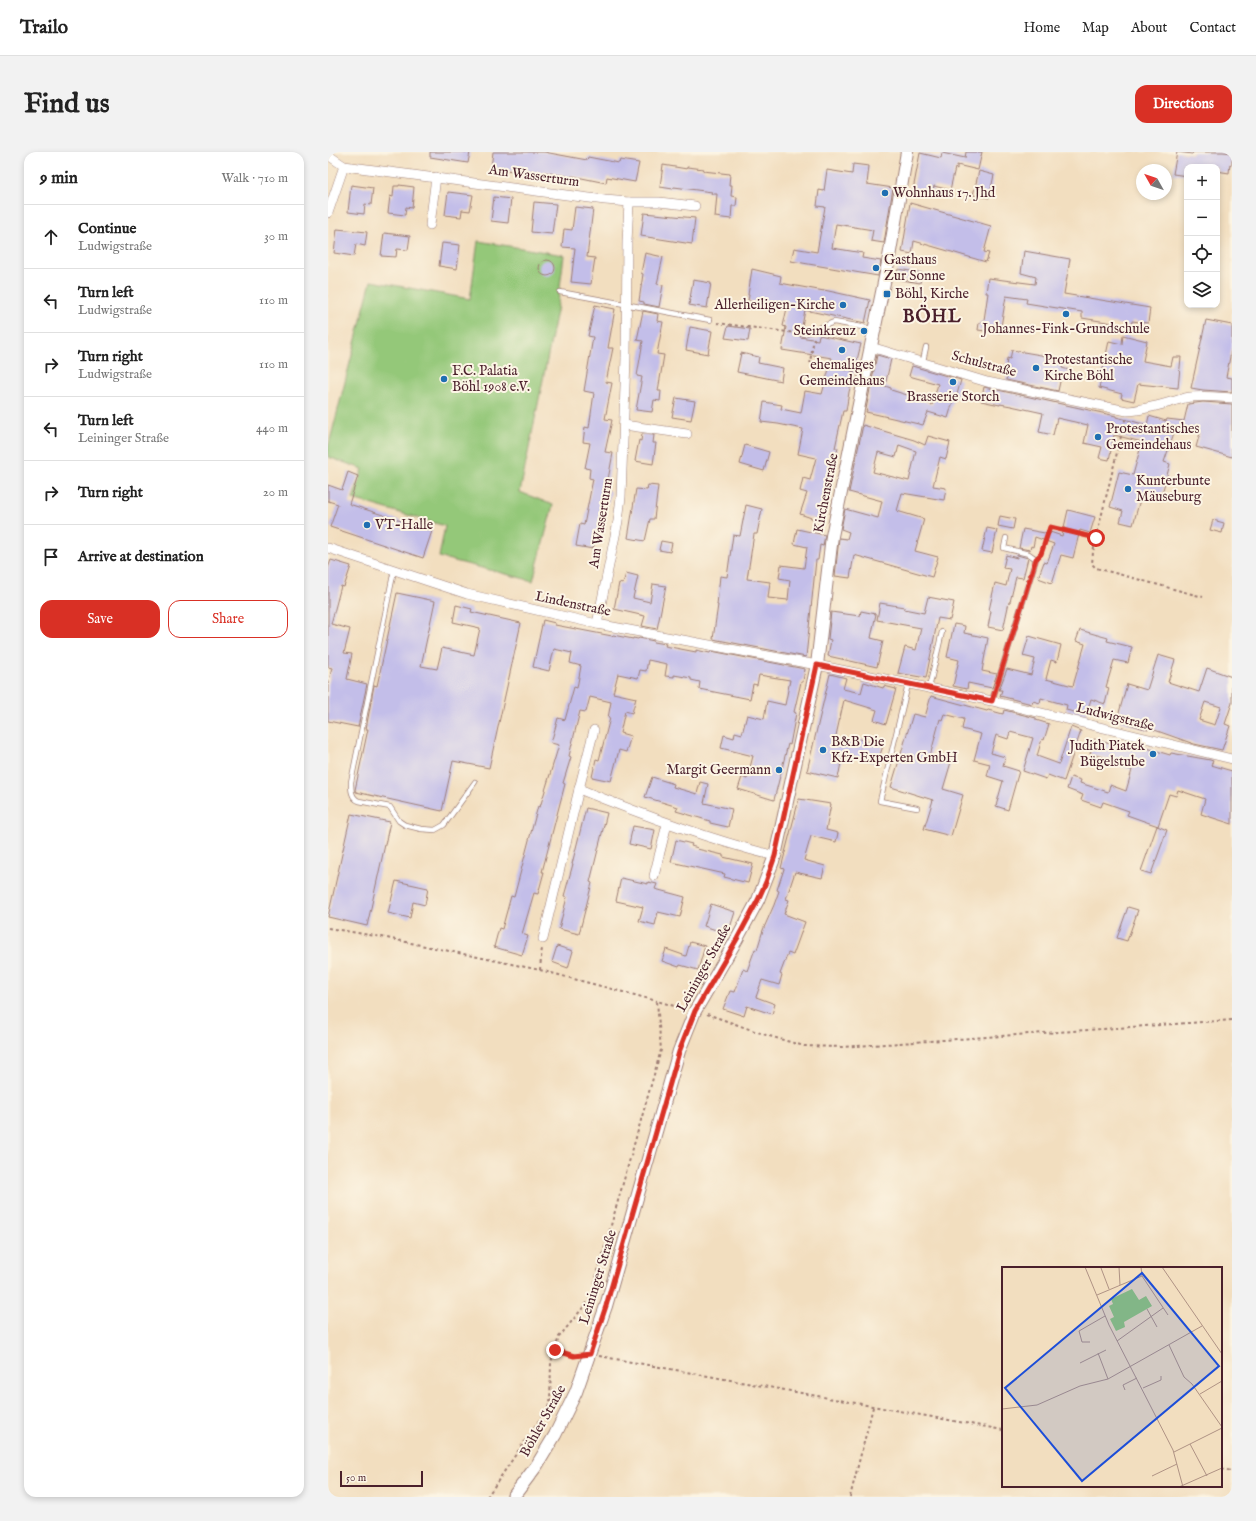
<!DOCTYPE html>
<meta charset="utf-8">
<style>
body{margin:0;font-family:"IM FELL English",serif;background:#f2f2f2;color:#222}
.controls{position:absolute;right:12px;top:12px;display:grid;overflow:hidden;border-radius:8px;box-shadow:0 2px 6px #0003}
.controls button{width:36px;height:36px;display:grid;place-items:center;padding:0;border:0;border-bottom:1px solid #e0e0e0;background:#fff;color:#222;font:20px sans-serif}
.compass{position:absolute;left:808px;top:12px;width:36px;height:36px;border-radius:50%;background:#fff;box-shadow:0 2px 6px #0003;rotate:310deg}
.scale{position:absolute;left:12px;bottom:10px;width:83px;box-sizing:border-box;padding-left:4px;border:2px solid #4a1f2b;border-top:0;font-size:11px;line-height:14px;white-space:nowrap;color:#4a1f2b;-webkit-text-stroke:3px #fcf5e5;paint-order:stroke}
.stop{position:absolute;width:12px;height:12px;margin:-9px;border:3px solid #d93025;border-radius:50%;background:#fff}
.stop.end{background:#d93025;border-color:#fff;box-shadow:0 1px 4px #0008}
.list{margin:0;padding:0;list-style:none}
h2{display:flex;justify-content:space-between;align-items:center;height:52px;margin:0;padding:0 16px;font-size:17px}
h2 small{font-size:13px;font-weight:400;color:#767676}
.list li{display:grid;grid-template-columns:26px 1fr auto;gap:12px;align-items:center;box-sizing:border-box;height:64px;padding:0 16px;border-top:1px solid #e0e0e0}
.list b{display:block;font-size:15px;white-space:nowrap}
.list p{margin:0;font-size:13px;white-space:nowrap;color:#767676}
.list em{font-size:13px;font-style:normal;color:#767676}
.actions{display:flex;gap:8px;padding:12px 16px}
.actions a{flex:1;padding:9px 0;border:1px solid #d93025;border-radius:12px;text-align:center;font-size:14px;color:#d93025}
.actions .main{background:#d93025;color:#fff}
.icon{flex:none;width:22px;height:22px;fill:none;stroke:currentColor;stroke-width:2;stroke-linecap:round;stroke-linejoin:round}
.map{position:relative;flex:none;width:904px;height:1345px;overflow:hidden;border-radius:12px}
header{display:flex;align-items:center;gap:24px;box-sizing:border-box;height:56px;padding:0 20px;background:#fff;border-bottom:1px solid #e0e0e0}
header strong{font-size:19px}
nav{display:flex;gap:22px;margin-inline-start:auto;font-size:14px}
.intro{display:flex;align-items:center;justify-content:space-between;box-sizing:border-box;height:96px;padding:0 24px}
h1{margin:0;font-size:28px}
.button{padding:10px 18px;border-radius:12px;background:#d93025;color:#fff;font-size:14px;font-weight:700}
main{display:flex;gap:24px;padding:0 24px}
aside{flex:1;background:#fff;border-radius:12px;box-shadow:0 2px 6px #0003}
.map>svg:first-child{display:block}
.green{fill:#94c879;stroke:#6f7452}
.building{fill:#c3bee9;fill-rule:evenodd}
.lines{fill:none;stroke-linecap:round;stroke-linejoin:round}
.service-casing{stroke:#9e7e75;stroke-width:6}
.minor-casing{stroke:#9e7e75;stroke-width:10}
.tertiary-casing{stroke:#9e7e75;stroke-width:14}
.path{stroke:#9e7e75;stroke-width:2;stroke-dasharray:3 3;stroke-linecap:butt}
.service{stroke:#fff;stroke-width:4.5}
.minor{stroke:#fff;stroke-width:9}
.tertiary{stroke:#fff;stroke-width:12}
.route{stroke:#d93025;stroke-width:5}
.poi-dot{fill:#1f6fb2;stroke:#fcf5e5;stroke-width:1.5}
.labels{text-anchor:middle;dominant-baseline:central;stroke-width:4;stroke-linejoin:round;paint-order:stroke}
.street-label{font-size:14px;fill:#4a1f2b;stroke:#fcf5e5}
.poi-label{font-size:14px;fill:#4a1f2b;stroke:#fcf5e5;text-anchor:start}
.district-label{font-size:18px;font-weight:bold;letter-spacing:1px;fill:#4a1f2b;stroke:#fcf5e5}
.inset-road{fill:none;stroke:#af9284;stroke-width:1}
.view{fill:#1d4ed8;fill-opacity:0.15;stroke:#1d4ed8;stroke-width:2}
.inset-edge{fill:none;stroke:#4a1f2b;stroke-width:2}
</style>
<header>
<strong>Trailo</strong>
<nav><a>Home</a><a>Map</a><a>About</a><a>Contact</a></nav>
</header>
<div class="intro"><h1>Find us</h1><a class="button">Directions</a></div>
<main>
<aside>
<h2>9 min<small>Walk · 710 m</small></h2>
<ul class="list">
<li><svg class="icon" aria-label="ahead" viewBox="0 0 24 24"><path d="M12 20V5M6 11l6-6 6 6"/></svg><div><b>Continue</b><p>Ludwigstraße</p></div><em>30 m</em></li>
<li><svg class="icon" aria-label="left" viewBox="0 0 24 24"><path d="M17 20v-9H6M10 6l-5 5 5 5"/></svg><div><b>Turn left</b><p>Ludwigstraße</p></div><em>110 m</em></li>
<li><svg class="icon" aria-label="right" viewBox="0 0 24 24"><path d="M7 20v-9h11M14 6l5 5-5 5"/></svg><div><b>Turn right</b><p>Ludwigstraße</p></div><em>110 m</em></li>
<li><svg class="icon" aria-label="left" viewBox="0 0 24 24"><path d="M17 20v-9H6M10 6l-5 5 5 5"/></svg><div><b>Turn left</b><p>Leininger Straße</p></div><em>440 m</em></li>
<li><svg class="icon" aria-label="right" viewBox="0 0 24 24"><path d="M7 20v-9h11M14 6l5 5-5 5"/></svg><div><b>Turn right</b></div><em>20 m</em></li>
<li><svg class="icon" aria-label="arrive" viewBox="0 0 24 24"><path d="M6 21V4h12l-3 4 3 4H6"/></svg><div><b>Arrive at destination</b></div></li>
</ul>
<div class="actions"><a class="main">Save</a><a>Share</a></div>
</aside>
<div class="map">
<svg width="904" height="1345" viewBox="0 0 904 1345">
<rect width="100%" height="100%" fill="#fcf5e5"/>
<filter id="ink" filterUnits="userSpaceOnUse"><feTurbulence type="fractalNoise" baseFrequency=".025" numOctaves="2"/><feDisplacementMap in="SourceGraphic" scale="8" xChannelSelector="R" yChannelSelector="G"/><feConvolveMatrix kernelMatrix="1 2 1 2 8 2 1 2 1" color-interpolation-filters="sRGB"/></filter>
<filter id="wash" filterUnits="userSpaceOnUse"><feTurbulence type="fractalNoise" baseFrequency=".012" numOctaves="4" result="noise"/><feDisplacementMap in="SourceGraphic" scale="16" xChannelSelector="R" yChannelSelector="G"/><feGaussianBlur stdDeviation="0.9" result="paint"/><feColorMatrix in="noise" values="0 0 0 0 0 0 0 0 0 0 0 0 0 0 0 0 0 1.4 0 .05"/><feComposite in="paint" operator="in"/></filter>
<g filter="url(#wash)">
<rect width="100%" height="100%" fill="#f2debf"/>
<polygon class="green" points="150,89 236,103 229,159 192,340 225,353 205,429 111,405 117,374 25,347 35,317 0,305 0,296 43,129 142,147"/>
<g id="blocks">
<g class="building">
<polygon points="102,0 142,0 140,11 102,5"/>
<polygon points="165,0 216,0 259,8 260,5 291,11 292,8 311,11 307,30 279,25 278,31 244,24 243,25 216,20 215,22 186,16 185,19 163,16"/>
<polygon points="638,0 654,0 650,18 629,13 629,17 627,16 622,38 606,34 604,42 585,38 592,1 613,6 614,1 637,6"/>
<polygon points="849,0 864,2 866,0 895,0 904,1 904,13 902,12 901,21 889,19 889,15 859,15 859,24 845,22"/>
<polygon points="525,12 541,14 539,32 565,36 556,91 543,89 545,78 508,72 504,96 535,101 534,106 553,109 550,124 463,109 466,96 489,100 497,55 489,54 491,38 496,39 499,18 524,22"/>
<polygon points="335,13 359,17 359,15 376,17 375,19 402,22 401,33 404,33 403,44 409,45 408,54 404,54 403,67 387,65 389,42 383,42 384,40 346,35 345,37 332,35"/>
<polygon points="651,19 666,23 661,46 645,43"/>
<polygon points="23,33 45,36 43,53 37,52 36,62 20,60"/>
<polygon points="71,33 86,35 84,56 78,55 77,63 60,61 62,44 65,45 66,34 71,34"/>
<polygon points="120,40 145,43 142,59 134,58 133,65 117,63"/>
<polygon points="166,45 183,47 180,71 163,69"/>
<polygon points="206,50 228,52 224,82 203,80"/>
<polygon points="582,51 663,74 656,100 661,101 658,110 586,89 584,102 574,100"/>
<polygon points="247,55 265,57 259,105 267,106 263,132 243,130 247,96 234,95 236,77 244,78"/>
<polygon points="316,61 367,66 364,92 313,84"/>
<polygon points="9,77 39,80 37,94 28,92 26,104 6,101"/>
<polygon points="56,81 82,84 80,98 69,97 68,105 53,104"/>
<polygon points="114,91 132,93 129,117 111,114"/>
<polygon points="696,99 742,107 736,142 822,156 820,171 804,169 803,174 754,166 754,160 698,151 699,147 678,144 672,181 650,178 651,171 656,168 660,141 658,141 660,126 707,132 708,125 693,121"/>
<polygon points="317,101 335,105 329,132 335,133 331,155 316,152 316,150 311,149 315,122 313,121"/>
<circle cx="219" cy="116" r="8"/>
<polygon points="424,117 453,124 452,131 496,139 496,138 542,148 537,171 477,158 472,185 490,188 491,183 533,192 521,240 518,259 515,259 507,296 510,296 494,359 496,359 492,369 472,362 479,341 472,339 475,326 482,328 488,306 470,302 475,277 450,272 433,270 436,250 454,253 453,257 473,261 477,239 494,242 504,206 454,198 458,175 455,174 459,156 420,149 421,143 420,143"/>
<polygon points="570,117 594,121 592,131 568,127"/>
<polygon points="365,128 383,131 379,156 361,153"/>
<polygon points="267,153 287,157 280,196 285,196 278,230 284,231 277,267 284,268 277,300 285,301 278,338 283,339 273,384 268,383 265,397 248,394 252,372 256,373 265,327 261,326 262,317 257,316 262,291 255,290 257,275 261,276 266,241 256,239 265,185 260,184"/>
<polygon points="315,159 330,162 329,169 335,170 329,202 336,203 330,239 333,239 332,249 326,248 324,260 308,258 314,225 309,224 315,189 309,188"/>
<polygon points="878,168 904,173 904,195 898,225 904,226 904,240 875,238 863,236"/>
<polygon points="400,174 422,177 420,189 397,186"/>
<polygon points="362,175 384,179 380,202 358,198"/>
<polygon points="795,183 819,189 815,209 843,214 845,205 853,205 850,236 810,232 806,249 793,246 794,242 771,236 781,189 794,192"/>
<polygon points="684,198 736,207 734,216 741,218 740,226 733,225 730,239 678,228 681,215 678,215 679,206 682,207"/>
<polygon points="413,201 431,205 430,211 455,216 453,229 409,220"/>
<polygon points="549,203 563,207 557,234 563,236 563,238 592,247 604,253 610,232 581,224 584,214 633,228 628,246 626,246 620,266 600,260 595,273 538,260 539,258 538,257"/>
<polygon points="656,235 788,264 788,265 819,273 821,264 838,269 839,267 856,269 860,252 875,250 904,252 904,305 868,295 872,281 848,275 836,310 842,312 832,349 813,344 805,373 792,370 795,359 782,355 791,320 805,323 814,290 786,283 781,308 771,306 774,295 756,291 760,273 729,266 725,283 711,280 715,261 683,254 672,252 672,253 653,249"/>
<polygon points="348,246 367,249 363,268 344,265"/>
<path d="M535,273L586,288L597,293L600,284L622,290L618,307L612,305L605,334L618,336L616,348L574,341L569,359L596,367L587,399L610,405L604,425L526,403L522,426L507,424L511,386L519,387L521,380L513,377L517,357L550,366L554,349L521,340ZM571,293L588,299L581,329L545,320L550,300L568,305Z"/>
<polygon points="314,282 326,283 325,291 328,291 325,312 307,309 311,288 313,289"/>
<polygon points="417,293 441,300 436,319 412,312"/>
<polygon points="20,320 30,324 21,352 104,379 95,406 2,375 10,352 0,349 0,333 14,338"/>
<polygon points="320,333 330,334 326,367 322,367 317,389 300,386 308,337 319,338"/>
<polygon points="418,353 434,357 429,382 426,382 419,427 442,430 440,446 460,448 462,428 451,426 453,413 476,416 479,395 466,392 469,377 497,383 495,394 492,393 490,408 488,408 478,505 385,487 390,453 389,453 392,424 399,425 405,383 412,384"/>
<polygon points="740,358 767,365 762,381 752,378 745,406 733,403 724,431 710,426 716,410 719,411 726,392 707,385 705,395 703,394 702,398 691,396 695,377 722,382 722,380 734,384"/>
<polygon points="672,364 687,367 685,377 670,374"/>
<polygon points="885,368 896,371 894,381 882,378"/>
<polygon points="659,376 669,378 664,401 654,399"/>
<polygon points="333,389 344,391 342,400 331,398"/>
<polygon points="678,403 689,406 689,403 700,406 695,426 688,425 682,450 681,450 675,478 660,475 663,459 661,458 667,431 678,434 682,417 675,416"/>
<polygon points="3,408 23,414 16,435 13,434 3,472 22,477 16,501 24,502 19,527 39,532 30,575 0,569 0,533 4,516 0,515 0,416"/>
<polygon points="298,421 310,424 305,446 322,450 325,432 338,434 329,477 314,474 317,464 286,457 291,431 295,432"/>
<polygon points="69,441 107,449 93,514 109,517 114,496 146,503 152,476 125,470 128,453 144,457 143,460 193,471 161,616 125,609 114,659 28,640 27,638 40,577 38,577 46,533 49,534"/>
<polygon points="600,445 626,450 622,468 610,466 598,526 570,521 577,495 588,498 593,476 549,468 552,451 576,455 576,457 596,461"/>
<polygon points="533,459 548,462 543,486 555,489 549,515 500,504 503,488 500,487 503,460 532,464"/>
<polygon points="215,468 227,471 227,473 284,484 285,483 305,487 305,486 310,487 311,486 326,489 326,490 338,492 337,494 368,500 368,498 382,501 383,499 477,517 475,530 473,530 466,560 468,561 462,593 460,592 446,648 410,637 414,625 419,627 425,604 393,596 396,583 406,586 407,580 414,582 419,563 436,567 439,549 457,553 462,528 431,523 429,533 425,532 422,547 371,537 372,530 363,528 363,526 346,523 346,525 337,524 339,512 320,508 318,519 312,518 310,526 290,522 285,541 308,546 304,561 297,559 292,581 303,584 298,600 291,598 283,629 264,625 268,607 271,608 282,566 280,566 283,550 262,545 258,560 252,559 241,604 243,605 235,631 237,632 214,720 216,720 210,742 206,741 194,782 200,784 194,803 166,795 171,776 174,777 183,744 186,745 210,654 212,655 231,593 223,591 230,566 237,568 246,535 249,536 253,514 242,511 244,501 226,497 221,519 205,515"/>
<polygon points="626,472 637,474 636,481 660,486 654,519 669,522 664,536 640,531 639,537 625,534 631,508 619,505"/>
<polygon points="752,478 780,486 779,489 804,495 800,511 786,508 778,535 781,536 777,552 763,547 758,563 738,558 739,553 713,546 712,551 705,549 704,552 672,544 674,538 671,538 679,517 703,523 707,507 695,504 701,484 733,493 729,510 723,508 718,527 745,534 757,492 748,489"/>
<path d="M830,503L847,508L840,530L871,540L879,516L904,525V551L897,572L902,574L894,598L866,592L821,576L820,578L789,568L799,532L819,538ZM877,550L893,555L887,573L871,568Z"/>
<polygon points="502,522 518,526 515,537 533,541 536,530 555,536 556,534 568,537 558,572 546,568 549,558 516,548 507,588 523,592 525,585 555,594 549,612 515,601 510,626 479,619"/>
<polygon points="603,544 659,559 660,558 675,562 676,558 708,566 708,568 721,572 716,588 714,587 709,604 731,612 743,575 753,579 736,629 720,623 718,627 695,619 705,586 682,580 680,587 668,583 663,601 677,605 675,614 691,619 680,658 668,654 675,629 659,624 662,612 646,608 653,582 634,577 636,567 616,562 614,568 612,567 602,604 623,610 615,637 635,643 623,684 596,677 605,648 563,635 585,562 597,565"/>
<polygon points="766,587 782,592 783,588 811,598 812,594 842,603 843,601 882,608 885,609 883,613 904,619 904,672 873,662 877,647 850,638 848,644 841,642 830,674 799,663 801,659 775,650 773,655 753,648 755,643 739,637 743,625 753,628 752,631 780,640 782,633 798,639 804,618 785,612 786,608 762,602"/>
<polygon points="324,625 346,632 345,635 369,642 372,630 380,632 376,651 404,657 400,675 382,671 382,669 348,659 350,655 317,645"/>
<polygon points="471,647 503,652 498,678 510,681 508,690 483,684 476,708 497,714 494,726 467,720 458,747 461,748 456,762 477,770 465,803 460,801 452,822 454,823 451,833 434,828 428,845 447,852 444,862 419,854 416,864 395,857 402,839 407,840 415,817 419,819 427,797 429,798 435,778 446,753 451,739 449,738 456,717 453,716"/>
<polygon points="258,656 279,661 262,730 264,731 251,782 231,777 239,745 236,744 245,712 244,712"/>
<polygon points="23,662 62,670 39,774 0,765"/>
<polygon points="305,674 327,678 323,697 301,692"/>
<polygon points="829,674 839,678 823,722 813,719"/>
<polygon points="348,688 364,692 363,694 370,696 369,697 395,703 395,705 425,712 420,731 396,725 397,722 343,710"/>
<polygon points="293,726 320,732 320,730 329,732 327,737 357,745 352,765 330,760 327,773 311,769 315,755 288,749"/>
<polygon points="68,729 100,736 97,753 85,750 82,766 60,761"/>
<polygon points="383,752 407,760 400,782 376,774"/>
<polygon points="800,755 810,758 799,789 789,786"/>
<polygon points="362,790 377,794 370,818 352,813 351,815 334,809 338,797 358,804"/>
<polygon points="229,794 245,799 240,816 224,810"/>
</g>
</g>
</g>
<g filter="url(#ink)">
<use href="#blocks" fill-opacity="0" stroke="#9e7e75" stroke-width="1"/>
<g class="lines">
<g class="service-casing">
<g id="service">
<polyline points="232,140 382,168"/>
<polyline points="476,182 506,170 545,177"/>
<polyline points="595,209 598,195"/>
<path d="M66,418L23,630C23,637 23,646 31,649L62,655L71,669L77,673L93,677L107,678L116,673L147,630"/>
<polyline points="580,532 552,649 589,656"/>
<polyline points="601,536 614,480"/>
<polyline points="664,549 708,407 701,402 676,396 678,386"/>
</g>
</g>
<g class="minor-casing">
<g id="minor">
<polyline points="0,3 16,14 277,48 301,50 331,50 367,54"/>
<polyline points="0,61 16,14"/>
<polyline points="102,73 108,25"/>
<path d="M543,195L659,230L799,259C819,258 838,251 857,246C872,243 889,245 904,246"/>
<polyline points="296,273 359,282"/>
<polyline points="0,396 139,442 269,472 489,513 664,549 904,607"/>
<polyline points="269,472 290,369 293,345 298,206 299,90 301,50"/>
<path d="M251,637C315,663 379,687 447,704"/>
<polyline points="326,724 339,672"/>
<polyline points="215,787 251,637 266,578"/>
</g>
</g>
<g class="tertiary-casing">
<polyline id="tertiary" points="185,1345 209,1313 227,1283 248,1240 278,1154 351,899 367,859 409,787 430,748 447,704 489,513 504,384 560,111 579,0"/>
</g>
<g class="path">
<polyline points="389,171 468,181"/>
<polyline points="486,186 482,210 526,219"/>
<polyline points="768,386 797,268"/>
<polyline points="713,401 722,375 768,386 765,400 764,412 768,416 875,445"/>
<polyline points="0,776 54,785 212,818 329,849"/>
<polyline points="212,818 214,795"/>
<polyline points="379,862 438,883 476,894 514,895 904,868"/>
<polyline points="227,1198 245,1204 249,1203"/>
<polyline points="271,1204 675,1278"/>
<polyline points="893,1317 904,1319"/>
<polyline points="159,1345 222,1252 223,1210 231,1185 262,1147 333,898 329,849 357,857"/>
<polyline points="522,1345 545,1255"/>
</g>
<use href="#service" class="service"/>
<use href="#minor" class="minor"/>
<use href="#tertiary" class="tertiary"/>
</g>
</g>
<g class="lines" filter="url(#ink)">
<polyline class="route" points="227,1198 246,1204 262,1202 278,1154 351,900 367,859 409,787 430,748 438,730 447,704 489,513 664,549 708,407 713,402 722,375 768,386"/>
</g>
<g class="poi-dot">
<circle cx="557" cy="41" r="4"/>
<circle cx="548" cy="116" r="4"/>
<rect x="555" y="138" width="8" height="8" rx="2"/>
<circle cx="515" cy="153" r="4"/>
<circle cx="738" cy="162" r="4"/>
<circle cx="536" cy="179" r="4"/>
<circle cx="514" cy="198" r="4"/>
<circle cx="708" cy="216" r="4"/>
<circle cx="116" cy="227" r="4"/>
<circle cx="625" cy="230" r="4"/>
<circle cx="770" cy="285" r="4"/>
<circle cx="800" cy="337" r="4"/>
<circle cx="39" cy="373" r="4"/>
<circle cx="495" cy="598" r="4"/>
<circle cx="825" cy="602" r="4"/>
<circle cx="451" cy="618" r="4"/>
</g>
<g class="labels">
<g class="street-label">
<text transform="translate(206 24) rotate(8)">Am Wasserturm</text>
<text transform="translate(656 212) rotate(15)">Schulstraße</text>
<text transform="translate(498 341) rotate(-79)">Kirchenstraße</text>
<text transform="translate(273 371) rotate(-81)">Am Wasserturm</text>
<text transform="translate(245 452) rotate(12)">Lindenstraße</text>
<text transform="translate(787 565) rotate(14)">Ludwigstraße</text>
<text transform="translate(376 816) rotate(-61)">Leininger Straße</text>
<text transform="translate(270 1125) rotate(-73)">Leininger Straße</text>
<text transform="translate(215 1269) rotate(-61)">Böhler Straße</text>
</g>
<g class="poi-label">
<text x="565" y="41">Wohnhaus 17. Jhd</text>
<text x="556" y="108">Gasthaus<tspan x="556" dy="16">Zur Sonne</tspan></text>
<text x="567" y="142">Böhl, Kirche</text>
<text x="507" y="153" text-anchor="end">Allerheiligen-Kirche</text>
<text x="738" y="177" text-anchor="middle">Johannes-Fink-Grundschule</text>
<text x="528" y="179" text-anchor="end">Steinkreuz</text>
<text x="716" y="208">Protestantische<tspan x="716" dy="16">Kirche Böhl</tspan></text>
<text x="514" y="213" text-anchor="middle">ehemaliges<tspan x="514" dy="16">Gemeindehaus</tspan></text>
<text x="124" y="219">F.C. Palatia<tspan x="124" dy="16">Böhl 1908 e.V.</tspan></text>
<text x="625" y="245" text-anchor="middle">Brasserie Storch</text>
<text x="778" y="277">Protestantisches<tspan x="778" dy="16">Gemeindehaus</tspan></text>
<text x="808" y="329">Kunterbunte<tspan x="808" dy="16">Mäuseburg</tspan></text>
<text x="47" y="373">VT-Halle</text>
<text x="503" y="590">B&amp;B Die<tspan x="503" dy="16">Kfz-Experten GmbH</tspan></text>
<text x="817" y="594" text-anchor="end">Judith Piatek<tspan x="817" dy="16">Bügelstube</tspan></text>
<text x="443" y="618" text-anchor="end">Margit Geermann</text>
</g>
<g class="district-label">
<text x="604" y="165">BÖHL</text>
</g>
</g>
<g transform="translate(674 1115)">
<rect width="220" height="220" fill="#f2debf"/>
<path d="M130,22L137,33L144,29L150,39L122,55L123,60L114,64L108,52L112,50L107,39L111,37L109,32Z" fill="#94c879"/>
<path class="inset-road" d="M83,0L107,58L171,183L181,220M117,0L118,18M139,0L140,9L166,48M160,0L220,87M99,1L107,22M95,28L140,9M145,42L155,60M115,74L161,41M88,75H80L77,64L103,49M167,78L182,110L190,117L220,160M96,86L106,112M78,96L104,83M141,121L159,113V109M123,123L121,118L135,111M198,127L220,114M0,142L35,138L78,119L106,112L200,59M188,177L205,209M172,185L220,161M150,209L175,197M177,220L220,201"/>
<path class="view" d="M140,6L217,99L80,214L3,121Z"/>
<rect width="220" height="220" class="inset-edge"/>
</g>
</svg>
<div class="controls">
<button>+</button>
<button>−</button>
<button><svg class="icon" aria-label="locate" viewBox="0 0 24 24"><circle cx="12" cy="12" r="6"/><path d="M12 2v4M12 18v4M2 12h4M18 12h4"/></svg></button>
<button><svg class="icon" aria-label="layers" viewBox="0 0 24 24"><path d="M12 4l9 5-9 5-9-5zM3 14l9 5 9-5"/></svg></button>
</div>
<svg class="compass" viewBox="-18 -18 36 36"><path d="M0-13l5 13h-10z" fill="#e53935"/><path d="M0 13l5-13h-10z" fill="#767676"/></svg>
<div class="scale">50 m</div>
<div class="stop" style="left:768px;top:386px"></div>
<div class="stop end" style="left:227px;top:1198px"></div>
</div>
</main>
